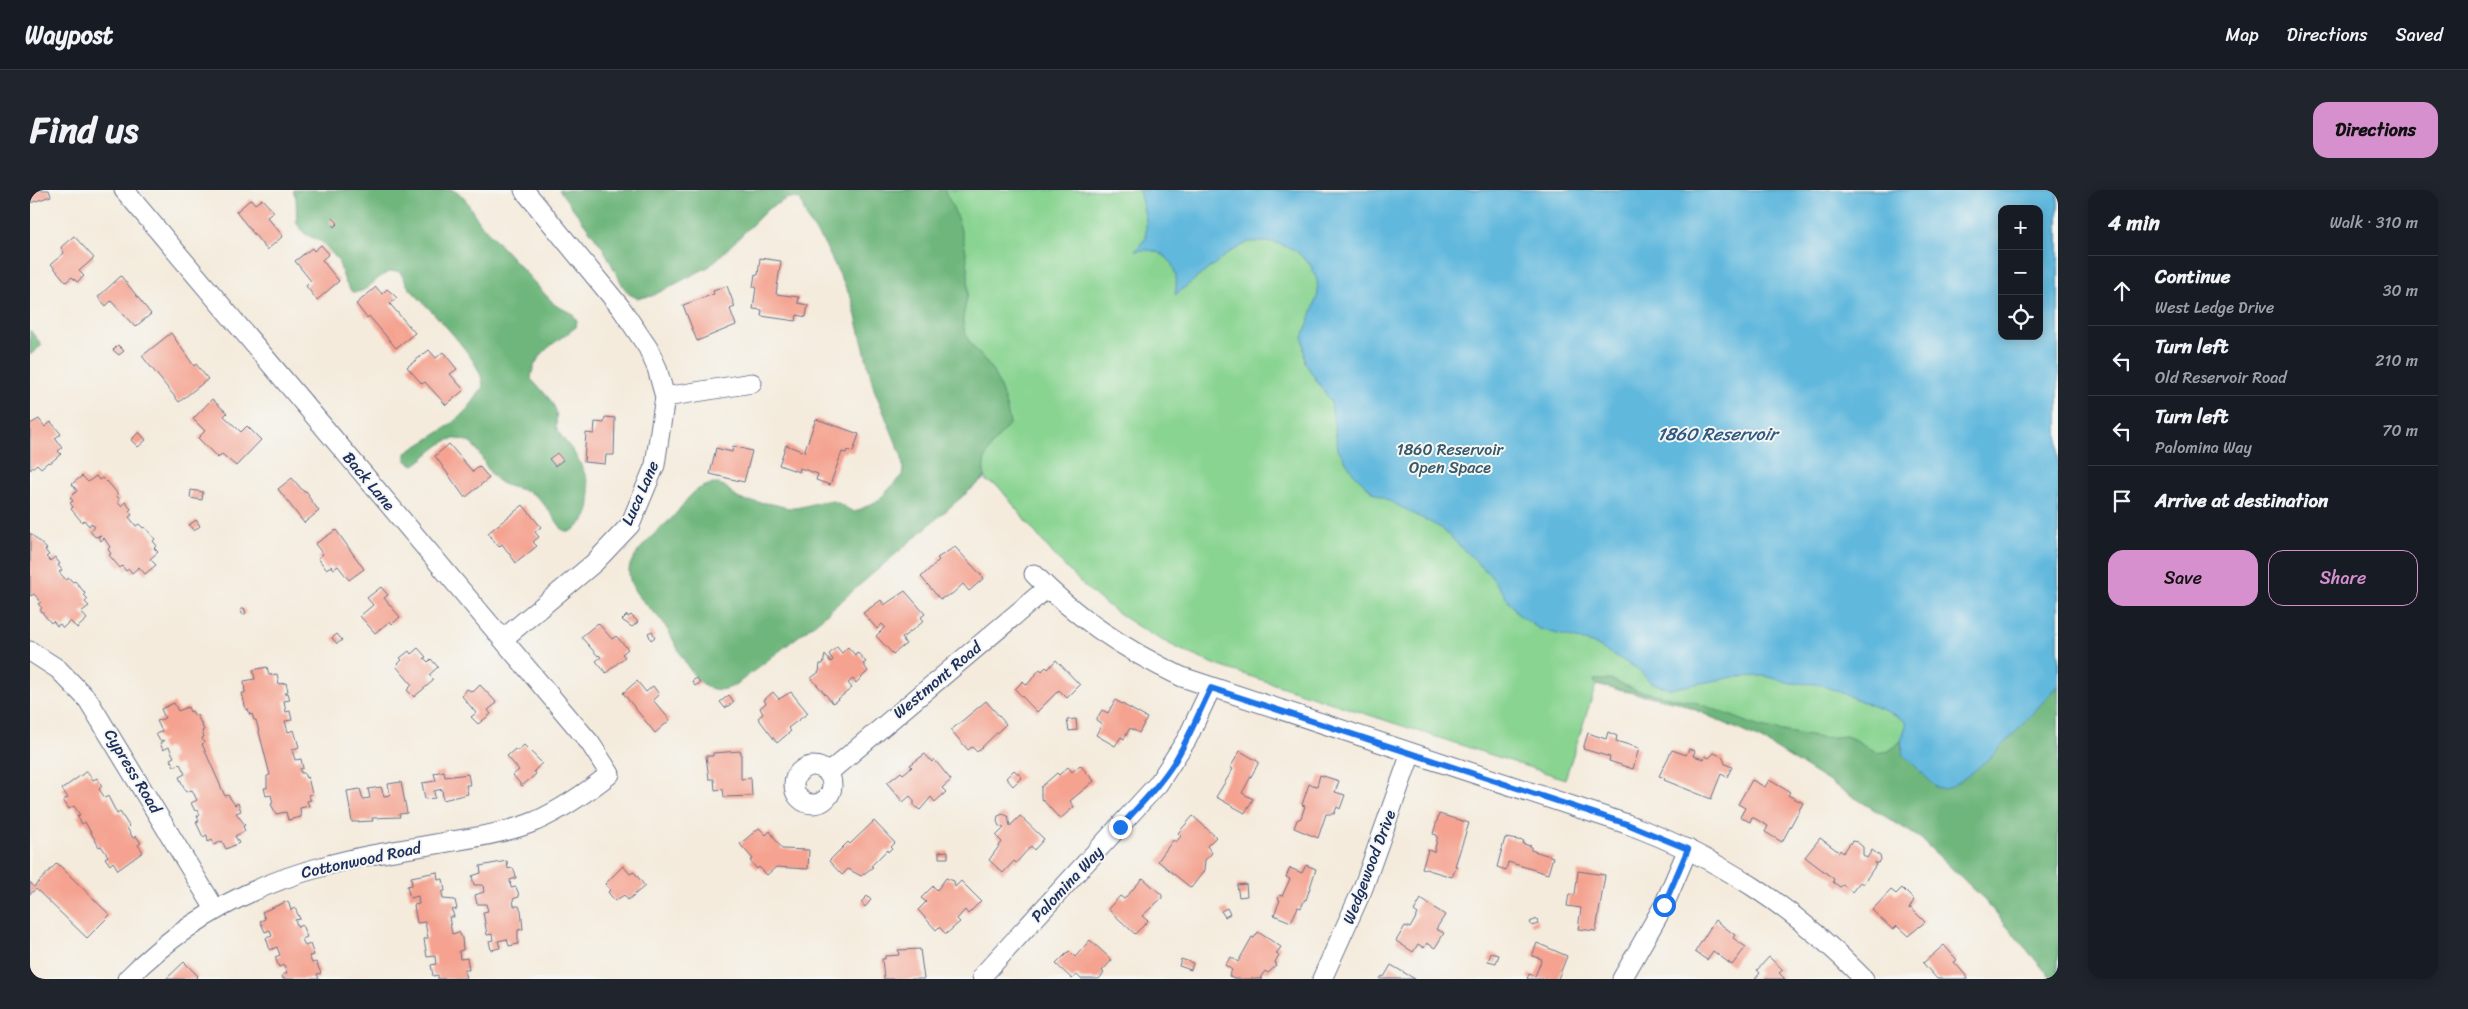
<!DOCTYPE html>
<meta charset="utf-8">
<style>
body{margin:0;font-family:Sriracha,sans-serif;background:#20242c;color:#f1f3f6}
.controls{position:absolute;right:15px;top:15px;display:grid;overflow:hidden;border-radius:10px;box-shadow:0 2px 12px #0003}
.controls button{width:45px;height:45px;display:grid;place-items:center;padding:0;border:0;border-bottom:1px solid #363941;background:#171b24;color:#f1f3f6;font:25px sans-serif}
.stop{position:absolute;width:15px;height:15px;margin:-11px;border:4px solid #1a73e8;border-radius:50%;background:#fff}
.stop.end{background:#1a73e8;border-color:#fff;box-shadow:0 1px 5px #0008}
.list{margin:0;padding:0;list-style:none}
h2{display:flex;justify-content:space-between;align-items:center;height:65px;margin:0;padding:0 20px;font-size:21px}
h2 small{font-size:16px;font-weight:400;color:#9ea1a6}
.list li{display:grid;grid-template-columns:32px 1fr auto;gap:15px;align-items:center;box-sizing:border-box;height:70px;padding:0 20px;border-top:1px solid #363941}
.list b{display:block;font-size:19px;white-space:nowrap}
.list p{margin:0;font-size:16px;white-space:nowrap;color:#9ea1a6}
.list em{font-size:16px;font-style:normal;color:#9ea1a6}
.actions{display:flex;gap:10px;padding:15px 20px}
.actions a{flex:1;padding:11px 0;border:1px solid #d690ce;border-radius:15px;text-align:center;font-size:18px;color:#d690ce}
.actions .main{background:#d690ce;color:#111}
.icon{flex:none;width:28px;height:28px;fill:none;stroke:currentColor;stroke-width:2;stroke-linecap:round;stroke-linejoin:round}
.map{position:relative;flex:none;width:2028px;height:789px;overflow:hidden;border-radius:15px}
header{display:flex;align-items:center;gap:30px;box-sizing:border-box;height:70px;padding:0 25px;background:#171b24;border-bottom:1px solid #363941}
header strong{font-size:24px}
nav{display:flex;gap:28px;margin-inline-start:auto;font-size:18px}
.intro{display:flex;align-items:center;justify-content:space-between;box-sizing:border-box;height:120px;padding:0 30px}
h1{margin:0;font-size:35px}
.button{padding:12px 22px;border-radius:15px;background:#d690ce;color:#111;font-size:18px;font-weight:700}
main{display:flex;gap:30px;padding:0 30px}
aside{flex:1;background:#171b24;border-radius:15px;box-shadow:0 2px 12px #0003}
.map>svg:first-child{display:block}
.green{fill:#89d491;stroke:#528278;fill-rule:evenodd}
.forest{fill:#6eb67b;stroke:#44726c}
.water{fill:#60b8dd;stroke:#3e749e;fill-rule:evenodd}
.building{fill:#f5a390}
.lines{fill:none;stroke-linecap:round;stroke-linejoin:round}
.street-casing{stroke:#67718a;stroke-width:21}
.street{stroke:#fff;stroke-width:19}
.route{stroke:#1a73e8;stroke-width:6}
.labels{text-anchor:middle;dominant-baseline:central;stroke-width:4;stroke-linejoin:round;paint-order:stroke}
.park-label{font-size:16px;fill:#36586b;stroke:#f6f6f2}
.street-label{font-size:16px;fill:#1b2f5e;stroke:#f6f6f2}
.water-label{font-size:18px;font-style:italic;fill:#305884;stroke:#f6f6f2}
</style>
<header>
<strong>Waypost</strong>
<nav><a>Map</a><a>Directions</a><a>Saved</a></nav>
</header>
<div class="intro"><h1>Find us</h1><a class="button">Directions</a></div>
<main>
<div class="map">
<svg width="2028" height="789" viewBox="0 0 2028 789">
<rect width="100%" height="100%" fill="#f6f6f2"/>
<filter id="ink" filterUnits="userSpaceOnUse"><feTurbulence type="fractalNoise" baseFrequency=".02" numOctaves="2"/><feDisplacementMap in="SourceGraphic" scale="10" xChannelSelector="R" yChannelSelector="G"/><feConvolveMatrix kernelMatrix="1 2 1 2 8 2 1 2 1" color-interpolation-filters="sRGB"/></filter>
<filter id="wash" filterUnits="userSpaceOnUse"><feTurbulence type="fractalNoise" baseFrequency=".0096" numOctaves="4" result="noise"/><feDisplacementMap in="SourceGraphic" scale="20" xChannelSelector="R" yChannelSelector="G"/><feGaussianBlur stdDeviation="1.12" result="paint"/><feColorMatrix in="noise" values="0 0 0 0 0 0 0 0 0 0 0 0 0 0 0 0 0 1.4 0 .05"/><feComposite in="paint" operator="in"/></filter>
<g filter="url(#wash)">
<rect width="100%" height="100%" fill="#f4ebdc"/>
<path class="green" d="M775,0H2028V789H2022L1950,705L1890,648L1732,550L1648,512L1566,495L1535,589L1192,477C1136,456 1084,427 1042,384C1015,357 992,325 968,296L956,291L955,288L924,313ZM1972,19H2009V146H1972Z"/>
<g class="forest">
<path d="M263,0H423L434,7L449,32L525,115L543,124L547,132L546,137C528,151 503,163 501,189C509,199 524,209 526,223C528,229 524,235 528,241C533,250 541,257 546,266C561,291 571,328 539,342L533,340C525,330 512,308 501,303C488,297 472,298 463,286C451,273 450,251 428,249C412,247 398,267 384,275L376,271V263C408,242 434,232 453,196C453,170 398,118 380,99C376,94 374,88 370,82C350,76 341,105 322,102L315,92L308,70L292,52L275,44L267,34L266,8Z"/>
<path d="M529,0H914C931,29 940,66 938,100C938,110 932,124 933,133C936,156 951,162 961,179C971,195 976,214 980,233C967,250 949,264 955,287L788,431L707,494C666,519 650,455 633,433C621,416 598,404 599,380C600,364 630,339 642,328C656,313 661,297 684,294C698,292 701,307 712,310C722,312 732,312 742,314C749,315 757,319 764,318C777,317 789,310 802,311C810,312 817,320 825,322L849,310L872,285L873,279L872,267L844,199L822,110L795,55L778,31L770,9L758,8L739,18L680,76L622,106L607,108L599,104L593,96L573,58Z"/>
<polygon points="0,140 12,155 0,165"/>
<polygon points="1564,490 1582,490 1606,500 1668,513 1730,537 1791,548 1816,546 1828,551 1846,563 1859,561 1871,551 1873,564 1906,597 1963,563 2028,496 2028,789 2022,789 1950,705 1890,648 1732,550 1648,512 1566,495"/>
</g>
<path class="water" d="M1109,0H2028V496C1996,529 1957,579 1916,599L1906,597L1873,564L1871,551L1877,532L1865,525L1789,494L1761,493L1735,486L1703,487L1640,499L1620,492L1608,479L1562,453L1509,439L1488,424L1460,385L1411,338L1344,303L1324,284L1308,259L1301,212L1275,173L1273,148L1288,104L1287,90L1280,74L1265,60L1244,52H1219L1200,62L1145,105C1151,77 1136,55 1105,61L1116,48V30ZM1972,19H2009V146H1972Z"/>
<g id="blocks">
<g class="building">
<polygon points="0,0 19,0 21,6 0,13"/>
<polygon points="221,9 225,14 232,9 244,22 237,27 253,46 237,60 206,22"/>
<polygon points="303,28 308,33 304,37 299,32"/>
<polygon points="44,46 64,68 49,81 54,86 47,92 42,87 36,92 21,74 34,63 31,57"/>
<polygon points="291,55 299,64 292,70 309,91 287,110 276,96 281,91 265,71 282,58 284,61"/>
<polygon points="730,68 751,71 746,104 769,107 768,113 778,115 776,127 767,125 766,131 731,126 732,120 723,119 726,97 723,97 725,84 728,85"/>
<polygon points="91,86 121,124 105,137 81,111 76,116 68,107"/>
<polygon points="697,96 705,117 700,119 706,135 667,151 653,115 684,104 683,101"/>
<polygon points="346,97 352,104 357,99 363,104 367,108 360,114 385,143 366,158 339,126 337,128 326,114"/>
<polygon points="141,143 164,176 166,174 178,189 149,212 112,166"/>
<polygon points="88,155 94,161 89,165 83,160"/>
<polygon points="399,160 406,168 413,162 427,179 420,184 434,200 416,215 395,192 392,194 377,177"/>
<polygon points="182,209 197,223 194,226 211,242 217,236 231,250 206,276 192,264 188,268 168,248 175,241 163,229"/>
<polygon points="575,227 585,228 584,265 576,265 575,274 554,272 556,243 564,244 565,232 574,233"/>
<polygon points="9,229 15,237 21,232 31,244 25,248 32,258 28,261 31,264 20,273 18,272 11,278 7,274 0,280 0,234"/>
<polygon points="786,229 829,244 823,262 817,260 816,263 812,262 800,295 786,290 788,284 770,278 769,282 749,275 756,255 774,262"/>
<polygon points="109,242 116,250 108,257 101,250"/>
<polygon points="419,254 443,282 449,276 459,288 435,308 405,266"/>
<polygon points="703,256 722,261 714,292 680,284 686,258 702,262"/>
<polygon points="527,263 533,270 525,276 519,269"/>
<polygon points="52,286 58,292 66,286 69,290 72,288 76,292 77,291 88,304 86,305 90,310 87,312 91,316 95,312 101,319 99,321 102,325 99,327 106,336 109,334 113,338 115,337 125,349 123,351 127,356 124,358 128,362 120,369 126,375 115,384 109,377 102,383 99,379 96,381 92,376 90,378 79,365 81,364 78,359 80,357 74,348 71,351 68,347 71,345 65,347 60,341 65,337 61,333 59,336 54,330 52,332 41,319 43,317 40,313 43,311 40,307 47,301 42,294"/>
<polygon points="262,288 274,302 276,301 279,305 278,306 289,321 274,333 248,299"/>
<polygon points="161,300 173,302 172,310 160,308"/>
<polygon points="493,315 511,337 505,342 509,347 503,352 507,356 486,373 472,354 469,357 458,343"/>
<polygon points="166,330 170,336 164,341 159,335"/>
<polygon points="306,340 334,379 319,390 308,376 304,379 301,376 296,379 288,368 293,364 285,354"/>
<polygon points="0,343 17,359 15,360 19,365 16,367 20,371 25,367 30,374 28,375 32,380 29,382 36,390 39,388 43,392 45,391 55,403 54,405 58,409 55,412 59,416 51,422 57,429 47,438 40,431 33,438 30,434 27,436 23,431 21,433 10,420 12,418 8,414 11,412 4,404 1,406 0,405"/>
<polygon points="925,357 954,388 939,401 933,394 922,404 910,409 891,387 909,370 907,368"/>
<polygon points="351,397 358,405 354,408 370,427 362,434 360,431 345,443 330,426 343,415 337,408"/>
<polygon points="875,401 895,424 891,427 894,431 872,448 876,454 863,464 846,446 855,437 852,434 847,439 833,423 851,410 854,415"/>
<polygon points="214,418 216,423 213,425 210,420"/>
<polygon points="597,425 598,427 601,425 608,432 602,437 592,430"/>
<polygon points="568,433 582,449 586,446 598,459 592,464 595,467 576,483 566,471 571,467 569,465 568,466 551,447"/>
<polygon points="622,441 625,447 621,450 618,443"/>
<polygon points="307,444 312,450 307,454 302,448"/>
<polygon points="807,457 812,463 818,457 825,465 827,462 836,472 833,474 838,481 826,493 823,489 818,493 822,498 803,513 781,488 789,482 790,474 793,474 795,465 801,472 803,470 799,464"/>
<polygon points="388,458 396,467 394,468 398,472 401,469 408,477 399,485 404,490 384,507 377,500 382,495 366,476 372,470 370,468 379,461 381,464"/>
<polygon points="1026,470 1050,495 1037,508 1029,500 1007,522 985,499 993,491 997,495 1010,479 1012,481 1016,477 1018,479"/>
<polygon points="237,477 239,485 247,484 249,494 256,493 258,501 254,504 258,503 260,510 254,511 256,522 260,521 262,530 255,531 258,542 264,540 269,557 262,560 265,570 271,569 273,578 270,579 271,583 274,583 276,588 278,587 282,604 278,605 281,610 277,611 279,616 270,618 271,627 258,630 256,622 246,624 241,614 243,613 241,605 236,606 234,598 237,598 237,586 240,585 226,530 224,530 222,524 220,525 218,519 216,520 212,503 215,503 214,491 225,489 223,480"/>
<polygon points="667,488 670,493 665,496 662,491"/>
<polygon points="607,491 616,502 623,496 629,504 623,510 640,530 625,543 593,503"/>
<polygon points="450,495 467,513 458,520 461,524 448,534 441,527 446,523 432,506 437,499 443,502"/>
<polygon points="743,502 749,509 761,502 778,523 758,538 761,541 747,553 728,528 733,524 730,518 736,513 734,510"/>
<polygon points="699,505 704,512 695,518 690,512"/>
<polygon points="1085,510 1117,528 1109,543 1100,538 1094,549 1091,547 1085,556 1066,545 1072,534 1066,530 1072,520 1078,523"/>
<polygon points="956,511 976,534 947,562 942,557 938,560 921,540"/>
<polygon points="144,513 148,521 158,517 160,522 162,521 165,526 167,525 174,540 172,541 174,547 172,548 174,553 172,554 195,606 198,605 205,615 208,613 211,621 206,623 215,635 213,636 215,641 205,646 209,653 196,659 192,651 184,655 182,650 178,652 177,645 173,647 166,632 169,631 167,626 170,625 168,620 165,621 161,613 167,610 162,600 156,602 149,587 155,584 150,574 144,576 140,569 144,567 139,557 133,560 130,553 134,551 133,550 130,551 126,544 132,541 127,531 135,528 131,519"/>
<polygon points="1046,529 1047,540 1039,541 1037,530"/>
<polygon points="1578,542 1587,546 1586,551 1609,558 1603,579 1579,571 1580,567 1553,559 1558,543 1576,549"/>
<polygon points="494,555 512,573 504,581 506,584 492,596 483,585 489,580 477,566 485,559 487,561"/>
<polygon points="1659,559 1665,561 1663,566 1674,569 1675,566 1679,568 1684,563 1693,567 1695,574 1702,577 1697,587 1691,584 1681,609 1634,590 1635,588 1629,586 1642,560 1656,565"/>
<polygon points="711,561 711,589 721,588 722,606 694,607 693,599 685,600 684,589 679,589 676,566 683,566 683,563"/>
<polygon points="1210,561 1229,572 1212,603 1223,609 1215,623 1186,607 1203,579 1200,578"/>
<polygon points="895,564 902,572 904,569 921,590 912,598 916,602 905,612 901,607 890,620 884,616 884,611 880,606 873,612 857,593 871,582 873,584 882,577 880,575"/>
<polygon points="1050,575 1064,591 1040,611 1044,617 1030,629 1011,608 1011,597 1027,583 1029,585 1038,577 1042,582"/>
<polygon points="984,580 992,587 983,596 976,588"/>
<polygon points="57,581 63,590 67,588 72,596 69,599 75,608 78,606 87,624 90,622 99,636 97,638 103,648 106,646 111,653 108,655 113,662 88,680 83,672 80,675 75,668 78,666 71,656 69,657 55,632 52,634 47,626 50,625 44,616 39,619 33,610 38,608 32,599"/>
<polygon points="414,581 415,587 438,584 440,595 436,595 438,604 413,610 412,599 404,601 405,608 395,609 392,593 406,591 404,583"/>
<polygon points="1290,585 1309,591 1305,602 1315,605 1310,619 1307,617 1304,624 1296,624 1288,648 1264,638 1267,630 1271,628 1275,616 1272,615 1279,594 1287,596"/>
<polygon points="1722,590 1735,597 1739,590 1760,602 1758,605 1773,613 1752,652 1735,642 1738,636 1722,627 1720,632 1710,627 1715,618 1708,614"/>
<polygon points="371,592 377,623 369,624 370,627 342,628 343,631 322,632 317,601 330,599 333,609 340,608 338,599 351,597 354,606 360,605 358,594"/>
<polygon points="973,624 978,626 980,636 990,626 1014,649 1004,660 1001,656 986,673 984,671 973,683 959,670 972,652 966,646 974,638 969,636 967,631 968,626"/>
<polygon points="1409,624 1439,633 1425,676 1427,676 1422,687 1392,678 1398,660 1404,662 1407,650 1407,645 1403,644"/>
<polygon points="1163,626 1186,647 1177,656 1182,663 1175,670 1174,681 1161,698 1128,671 1143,650 1146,652 1151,646 1148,643"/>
<polygon points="844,631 865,653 861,657 862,658 858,662 857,660 841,676 843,677 831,686 818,679 812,685 799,671 818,652 820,654"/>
<polygon points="729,638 736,645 740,641 752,659 779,660 778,679 746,677 737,685 729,677 727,679 720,671 723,669 710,654"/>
<polygon points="1475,648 1494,651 1493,654 1501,656 1501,660 1523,667 1518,684 1478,672 1476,680 1467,677"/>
<polygon points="1790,648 1809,662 1810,660 1813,663 1822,651 1827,652 1833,657 1833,665 1837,668 1842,660 1850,666 1851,670 1848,673 1844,673 1846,675 1833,694 1830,692 1822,702 1813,695 1810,697 1803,692 1804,689 1775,667"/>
<polygon points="918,661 918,668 909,668 909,662"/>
<polygon points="477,671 478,679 483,678 485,682 486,688 480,690 481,698 486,697 488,702 489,707 483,709 484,716 489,716 491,720 493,739 488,740 488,754 479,756 477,749 468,751 470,758 461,760 459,751 463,750 462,744 457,745 453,722 458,721 456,714 447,714 445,705 454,702 453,695 444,695 442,686 451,683 450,676"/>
<polygon points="27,673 80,725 57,748 6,699 0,704 0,692 4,697"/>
<polygon points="1276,675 1286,679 1276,710 1275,709 1271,718 1268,717 1261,732 1244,725 1250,710 1248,709 1250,705 1252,706 1260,689 1256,687 1260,678 1272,683"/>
<polygon points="593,676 600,684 604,682 615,696 598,710 594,705 585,711 578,702 580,700 575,694"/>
<polygon points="1548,681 1575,685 1566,741 1548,739 1551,718 1537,716 1539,704 1545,705"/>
<polygon points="407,682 408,690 413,689 415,701 412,702 413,709 425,710 427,719 422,720 424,727 419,727 422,744 429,742 432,748 433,760 429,761 430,769 437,768 439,780 434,780 436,788 408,789 408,785 403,786 401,775 406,774 405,766 397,767 394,749 398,748 395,732 387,733 384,715 389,714 388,706 380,708 377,696 382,695 381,687"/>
<polygon points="916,688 924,691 925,697 931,691 951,711 938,724 935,720 933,722 927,729 930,732 916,744 909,737 906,740 888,720 896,712 891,708 903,696 907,700"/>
<polygon points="1113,688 1132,705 1132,708 1112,726 1118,731 1105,744 1078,719 1090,706 1094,709"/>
<polygon points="1216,694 1217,706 1209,707 1207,695"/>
<polygon points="1872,698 1884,710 1879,719 1881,718 1895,732 1878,746 1867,736 1863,740 1842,720 1861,700 1866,704"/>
<polygon points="837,706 841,710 835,717 831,712"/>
<polygon points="1391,709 1415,725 1406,739 1414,743 1405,758 1397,753 1394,758 1388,754 1383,762 1366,751 1375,736 1380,738 1388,724 1384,721"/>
<polygon points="258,711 261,720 265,718 270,729 265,730 268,737 272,735 277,747 272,749 275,756 280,754 284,765 279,766 282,773 286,772 291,783 287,784 289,789 253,789 252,785 257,783 254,775 249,777 245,767 250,765 247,757 240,760 236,748 242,746 240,740 235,742 230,731 235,729 232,722"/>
<polygon points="1197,718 1200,724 1195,727 1191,721"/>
<polygon points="1507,729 1508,734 1502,736 1500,732"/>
<polygon points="1685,730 1705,745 1703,748 1716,757 1702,775 1683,761 1677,770 1665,762"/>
<polygon points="1228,742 1251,757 1246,764 1249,765 1245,772 1246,776 1238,783 1235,781 1230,788 1232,789 1204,789 1199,786 1202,780 1195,775 1201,767 1208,772 1222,747 1224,748"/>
<polygon points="1060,750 1082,770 1072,781 1074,783 1069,789 1051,789 1047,785 1042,789 1026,774 1039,761 1045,767"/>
<polygon points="1507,753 1537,766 1528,789 1497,789 1499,784 1505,786 1512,769 1502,766"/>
<polygon points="1914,755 1927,770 1924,772 1939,789 1907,789 1893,773"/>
<polygon points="890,759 894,789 854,789 852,769 855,769 855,766 869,765 868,760"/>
<polygon points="1461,763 1469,765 1466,773 1458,771"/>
<polygon points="1739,767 1753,780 1749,783 1755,789 1725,789 1730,783 1727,780"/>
<polygon points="1151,769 1163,773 1161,780 1149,776"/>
<polygon points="154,772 168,786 165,789 136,789"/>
<polygon points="1361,775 1385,789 1350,789 1352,786 1354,787"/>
</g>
</g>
</g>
<g filter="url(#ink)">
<use href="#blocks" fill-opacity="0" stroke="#67718a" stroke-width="1"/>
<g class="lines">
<g class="street-casing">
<g id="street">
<path d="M94,0L560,553L580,584C557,602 533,619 506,631C482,641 455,646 429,650C383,658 336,664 291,677C217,697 151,734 97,789"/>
<polyline points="635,207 722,193"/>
<path d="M1004,384C1047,429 1097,461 1152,487L1597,634C1690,668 1765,718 1834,789"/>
<polyline points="473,449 564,373 600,335 625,275 635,207 627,178 618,158 591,118 494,0"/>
<polyline points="0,461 28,479 58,510 185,719"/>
<circle cx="783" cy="595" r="19"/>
<polyline points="798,583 1017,398"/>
<polyline points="952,786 1128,594 1157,549 1181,498"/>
<polyline points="1292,789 1333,698 1381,563"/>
<polyline points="1592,789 1634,715 1658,659"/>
</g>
</g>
<use href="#street" class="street"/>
</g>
</g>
<g class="lines" filter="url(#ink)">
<path class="route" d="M1090,637C1109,616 1130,595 1145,571C1159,548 1169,522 1181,498L1597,634L1658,659L1634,715"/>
</g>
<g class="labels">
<g class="park-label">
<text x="1420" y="259">1860 Reservoir<tspan x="1420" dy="18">Open Space</tspan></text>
</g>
<g class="street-label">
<text transform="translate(339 291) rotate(50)">Back Lane</text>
<text transform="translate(610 303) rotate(-66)">Luca Lane</text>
<text transform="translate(907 490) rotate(-40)">Westmont Road</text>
<text transform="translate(103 581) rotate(59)">Cypress Road</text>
<text transform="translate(331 670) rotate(-12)">Cottonwood Road</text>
<text transform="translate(1339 677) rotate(-69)">Wedgewood Drive</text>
<text transform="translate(1037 694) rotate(-47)">Palomina Way</text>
</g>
<g class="water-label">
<text x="1687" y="244">1860 Reservoir</text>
</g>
</g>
</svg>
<div class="controls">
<button>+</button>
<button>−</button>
<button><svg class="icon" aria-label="locate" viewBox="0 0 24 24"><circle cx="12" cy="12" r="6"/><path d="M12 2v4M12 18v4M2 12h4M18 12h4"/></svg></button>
</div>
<div class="stop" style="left:1634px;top:715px"></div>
<div class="stop end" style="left:1090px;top:637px"></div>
</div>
<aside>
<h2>4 min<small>Walk · 310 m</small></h2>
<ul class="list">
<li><svg class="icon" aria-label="ahead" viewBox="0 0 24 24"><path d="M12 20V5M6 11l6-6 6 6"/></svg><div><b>Continue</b><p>West Ledge Drive</p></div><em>30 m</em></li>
<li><svg class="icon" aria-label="left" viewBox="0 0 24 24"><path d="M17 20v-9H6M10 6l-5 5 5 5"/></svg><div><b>Turn left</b><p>Old Reservoir Road</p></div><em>210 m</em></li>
<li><svg class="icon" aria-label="left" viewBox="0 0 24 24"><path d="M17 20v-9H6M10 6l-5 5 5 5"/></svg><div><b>Turn left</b><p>Palomina Way</p></div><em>70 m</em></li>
<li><svg class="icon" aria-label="arrive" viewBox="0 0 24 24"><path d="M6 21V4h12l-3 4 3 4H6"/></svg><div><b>Arrive at destination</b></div></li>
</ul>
<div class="actions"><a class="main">Save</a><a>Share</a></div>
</aside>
</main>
